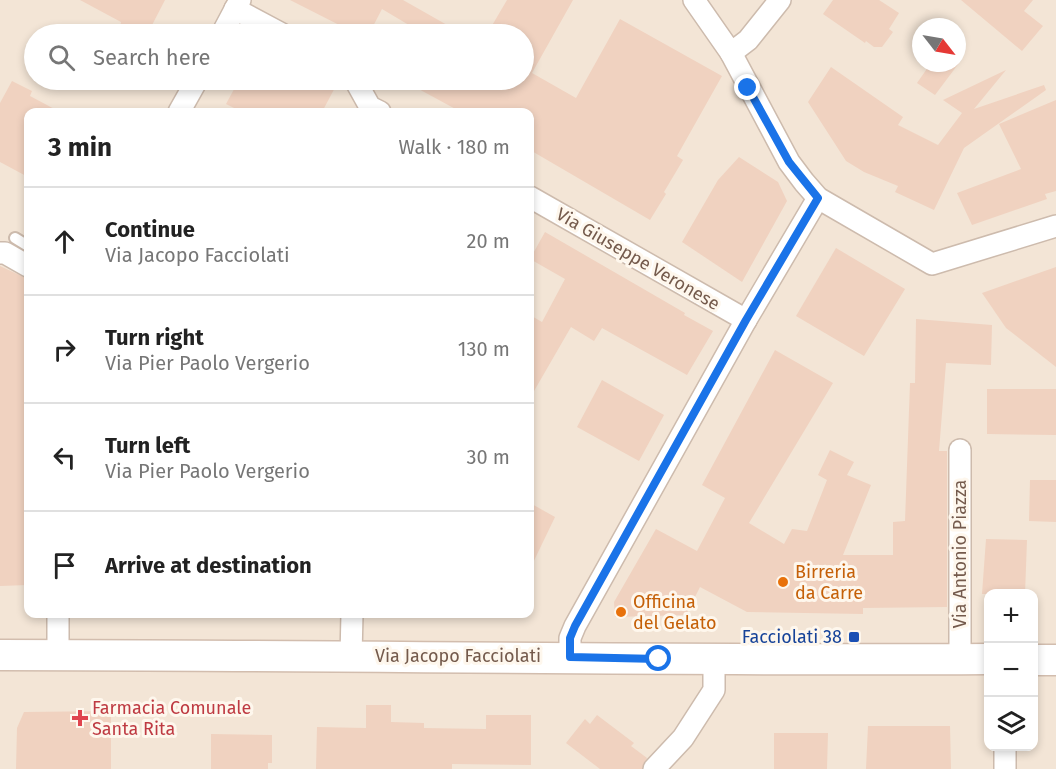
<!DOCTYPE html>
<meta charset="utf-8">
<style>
body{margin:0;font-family:"Fira Sans",sans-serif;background:#f2f2f2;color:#222}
.controls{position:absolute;right:18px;bottom:18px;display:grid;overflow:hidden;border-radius:12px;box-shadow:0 3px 9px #0003}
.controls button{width:54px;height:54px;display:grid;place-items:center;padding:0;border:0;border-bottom:2px solid #e0e0e0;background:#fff;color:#222;font:30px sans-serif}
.compass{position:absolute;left:912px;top:18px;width:54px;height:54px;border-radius:50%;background:#fff;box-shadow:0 3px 9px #0003;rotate:121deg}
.stop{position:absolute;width:18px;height:18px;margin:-14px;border:4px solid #1a73e8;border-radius:50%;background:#fff}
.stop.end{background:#1a73e8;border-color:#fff;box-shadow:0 2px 6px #0008}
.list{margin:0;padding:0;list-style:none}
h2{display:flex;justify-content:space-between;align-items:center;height:78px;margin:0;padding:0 24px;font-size:26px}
h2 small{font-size:20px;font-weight:400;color:#767676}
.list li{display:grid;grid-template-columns:39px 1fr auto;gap:18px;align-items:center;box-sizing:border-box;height:108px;padding:0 24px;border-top:2px solid #e0e0e0}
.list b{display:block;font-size:22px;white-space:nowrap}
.list p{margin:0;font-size:20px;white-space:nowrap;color:#767676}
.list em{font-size:20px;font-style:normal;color:#767676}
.icon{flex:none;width:33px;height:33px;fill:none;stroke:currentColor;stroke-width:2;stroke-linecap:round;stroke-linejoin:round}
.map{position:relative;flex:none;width:1056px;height:769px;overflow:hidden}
.search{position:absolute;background:#fff;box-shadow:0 3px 9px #0003;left:24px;top:24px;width:510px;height:66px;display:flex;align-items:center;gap:15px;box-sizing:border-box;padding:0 21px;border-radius:33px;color:#767676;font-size:22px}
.panel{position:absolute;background:#fff;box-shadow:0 3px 9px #0003;left:24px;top:108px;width:510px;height:510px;border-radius:12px}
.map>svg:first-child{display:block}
.residential{fill:#f3e5d6;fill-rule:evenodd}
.building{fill:#f0d2c0}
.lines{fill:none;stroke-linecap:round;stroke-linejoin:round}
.lane-casing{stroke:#cdbbad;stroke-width:14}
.street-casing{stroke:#cdbbad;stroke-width:24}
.secondary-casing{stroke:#d2bdae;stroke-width:33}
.lane{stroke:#fff;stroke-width:10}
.street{stroke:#fff;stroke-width:21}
.secondary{stroke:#fff;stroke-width:30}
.route{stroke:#1a73e8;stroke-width:8}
.food-dot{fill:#e8710a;stroke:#fef7ed;stroke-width:2}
.transit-dot{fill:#1a4fb4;stroke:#fef7ed;stroke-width:2}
.health-dot{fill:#e0444e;stroke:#fef7ed;stroke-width:2}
.labels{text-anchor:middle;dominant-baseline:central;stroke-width:6;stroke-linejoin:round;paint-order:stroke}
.street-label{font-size:18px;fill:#745a4c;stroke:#fef7ed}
.food-label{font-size:18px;fill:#c56008;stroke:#fef7ed;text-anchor:start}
.transit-label{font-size:18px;fill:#164399;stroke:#fef7ed;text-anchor:end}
.health-label{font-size:18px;fill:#be3a42;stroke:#fef7ed;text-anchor:start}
</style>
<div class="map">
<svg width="1056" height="769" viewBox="0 0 1056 769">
<rect width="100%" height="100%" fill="#fbf3e7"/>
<path class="residential" d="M0,0H1056V769H0ZM921,27H957V63H921ZM34,34H524V80H34ZM28,112H530V614H28ZM988,594H1034V746H988Z"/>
<g class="building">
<polygon points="80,0 165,0 151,27 146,25 142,34 134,34 120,27 121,22"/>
<polygon points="290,0 403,0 463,34 424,34 382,9 369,34 357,34"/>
<polygon points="507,0 573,0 532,73 576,98 620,19 722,76 677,156 683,160 664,192 666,194 650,220 530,150 530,112 461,112 402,80 524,80 524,34 487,34"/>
<polygon points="833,0 879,0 899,13 889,29 893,32 882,47 874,47 866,41 865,43 823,14"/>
<polygon points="961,0 1033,0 1024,11 1043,26 1022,51"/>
<polygon points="931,63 959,63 935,95 917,83"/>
<polygon points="831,67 903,117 898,125 938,145 962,113 943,100 1006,70 974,109 1044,85 1046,90 964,148 934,210 895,192 898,186 864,172 846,161 808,102"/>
<polygon points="239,80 339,80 322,112 242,112 226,104"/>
<polygon points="12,81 32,91 30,96 60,112 28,112 28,177 0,162 0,103"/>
<polygon points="1056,100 1056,191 1045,194 1047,199 972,225 957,193 1021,169 999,124"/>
<polygon points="739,157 778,182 787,201 742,282 682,242 718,180"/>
<polygon points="545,232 685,313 684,315 713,331 687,375 602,328 594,341 571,327 530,398 530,315 542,322 565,279 530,259"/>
<polygon points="836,248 905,289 864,356 796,316"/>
<polygon points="0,266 28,279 28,585 0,586"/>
<polygon points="1056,267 1056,367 1006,328 982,293"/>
<polygon points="916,319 992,325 991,365 946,363 939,451 947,451 947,607 863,608 863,614 747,612 700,587 686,615 615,617 614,602 656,529 697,551 725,498 702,485 775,350 833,383 749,523 784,544 792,529 807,531 827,480 818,475 830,450 854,462 847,475 871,485 843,555 893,555 893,522 905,521 910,383 915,383"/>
<polygon points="602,380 664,415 639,461 577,427"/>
<polygon points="987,389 1056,389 1056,435 987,434"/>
<polygon points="1030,480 1056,480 1056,522 1029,521"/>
<polygon points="530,503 555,517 530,569"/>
<polygon points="986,539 1027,540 1025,594 982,594"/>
<polygon points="366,705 391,705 391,722 424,723 424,728 486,729 486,715 531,715 531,765 452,764 452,769 316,769 317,727 366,728"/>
<polygon points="111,711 111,769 16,769 17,728 24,712"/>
<polygon points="597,715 634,743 631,746 647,758 642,769 600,769 566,743 585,719 590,724"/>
<polygon points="868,726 950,726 951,769 866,769"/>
<polygon points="774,733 828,733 827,769 774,769"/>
<polygon points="211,734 272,735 272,763 268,763 268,769 211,769"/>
</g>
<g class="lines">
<g class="lane-casing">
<polyline id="lane" points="15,238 28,246"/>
</g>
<g class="street-casing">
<g id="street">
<polyline points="694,0 731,53 789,162 804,182 818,198 932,264 1056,226"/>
<polyline points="235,9 282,34"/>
<polyline points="222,34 240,0"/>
<polyline points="731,53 748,40 780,0"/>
<polyline points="355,80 370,107 380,112"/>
<polyline points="179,112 197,80"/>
<polyline points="530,197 746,320"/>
<polyline points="0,253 5,253 28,266"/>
<polyline points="58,655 58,614"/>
<polyline points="351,656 352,614"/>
<polyline points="570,657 570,638 575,626 746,320 818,198"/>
<polyline points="960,659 960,450"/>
<polyline points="1005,746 1005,769"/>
<polyline points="654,769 683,738 714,690 714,660"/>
</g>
</g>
<g class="secondary-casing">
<g id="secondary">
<path d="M0,655C330,655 659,661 988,659"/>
<polyline points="1034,660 1056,660"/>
</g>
</g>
<use href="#lane" class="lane"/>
<use href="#street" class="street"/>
<use href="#secondary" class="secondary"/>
</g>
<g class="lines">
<polyline class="route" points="659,659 570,657 570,638 575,626 746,320 818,198 789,162 748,88"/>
</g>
<g class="food-dot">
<circle cx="783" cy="582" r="6"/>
<circle cx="621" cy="612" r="6"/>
</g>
<rect class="transit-dot" x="848" y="631" width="12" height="12" rx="3"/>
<path class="health-dot" d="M77 709h6v6h6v6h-6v6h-6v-6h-6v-6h6z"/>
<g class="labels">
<g class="street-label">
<text transform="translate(638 259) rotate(30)">Via Giuseppe Veronese</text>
<text transform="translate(960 554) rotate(-90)">Via Antonio Piazza</text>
<text x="458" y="656">Via Jacopo Facciolati</text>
</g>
<g class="food-label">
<text x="795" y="572">Birreria<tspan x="795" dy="21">da Carre</tspan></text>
<text x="633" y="602">Officina<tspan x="633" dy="21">del Gelato</tspan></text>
</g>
<g class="transit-label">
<text x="842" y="637">Facciolati 38</text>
</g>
<g class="health-label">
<text x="92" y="708">Farmacia Comunale<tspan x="92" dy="21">Santa Rita</tspan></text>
</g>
</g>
</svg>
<div class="controls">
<button>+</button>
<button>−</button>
<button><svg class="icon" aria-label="layers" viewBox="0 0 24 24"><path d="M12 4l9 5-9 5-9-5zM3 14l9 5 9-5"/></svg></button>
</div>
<svg class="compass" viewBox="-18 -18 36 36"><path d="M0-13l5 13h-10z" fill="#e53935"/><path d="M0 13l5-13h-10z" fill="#767676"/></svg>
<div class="stop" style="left:659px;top:659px"></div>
<div class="stop end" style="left:748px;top:88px"></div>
<div class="search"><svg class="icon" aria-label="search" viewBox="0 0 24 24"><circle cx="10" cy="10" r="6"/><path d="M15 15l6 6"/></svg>Search here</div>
<section class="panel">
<h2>3 min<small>Walk · 180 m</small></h2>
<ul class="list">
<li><svg class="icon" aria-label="ahead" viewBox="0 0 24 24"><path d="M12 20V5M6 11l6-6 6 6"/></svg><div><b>Continue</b><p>Via Jacopo Facciolati</p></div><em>20 m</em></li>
<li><svg class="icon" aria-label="right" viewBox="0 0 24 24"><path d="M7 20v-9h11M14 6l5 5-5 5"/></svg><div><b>Turn right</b><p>Via Pier Paolo Vergerio</p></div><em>130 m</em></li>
<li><svg class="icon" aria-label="left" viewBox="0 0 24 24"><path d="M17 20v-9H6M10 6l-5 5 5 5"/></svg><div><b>Turn left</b><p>Via Pier Paolo Vergerio</p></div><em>30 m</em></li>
<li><svg class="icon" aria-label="arrive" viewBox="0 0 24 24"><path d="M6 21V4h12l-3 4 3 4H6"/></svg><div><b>Arrive at destination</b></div></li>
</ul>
</section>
</div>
